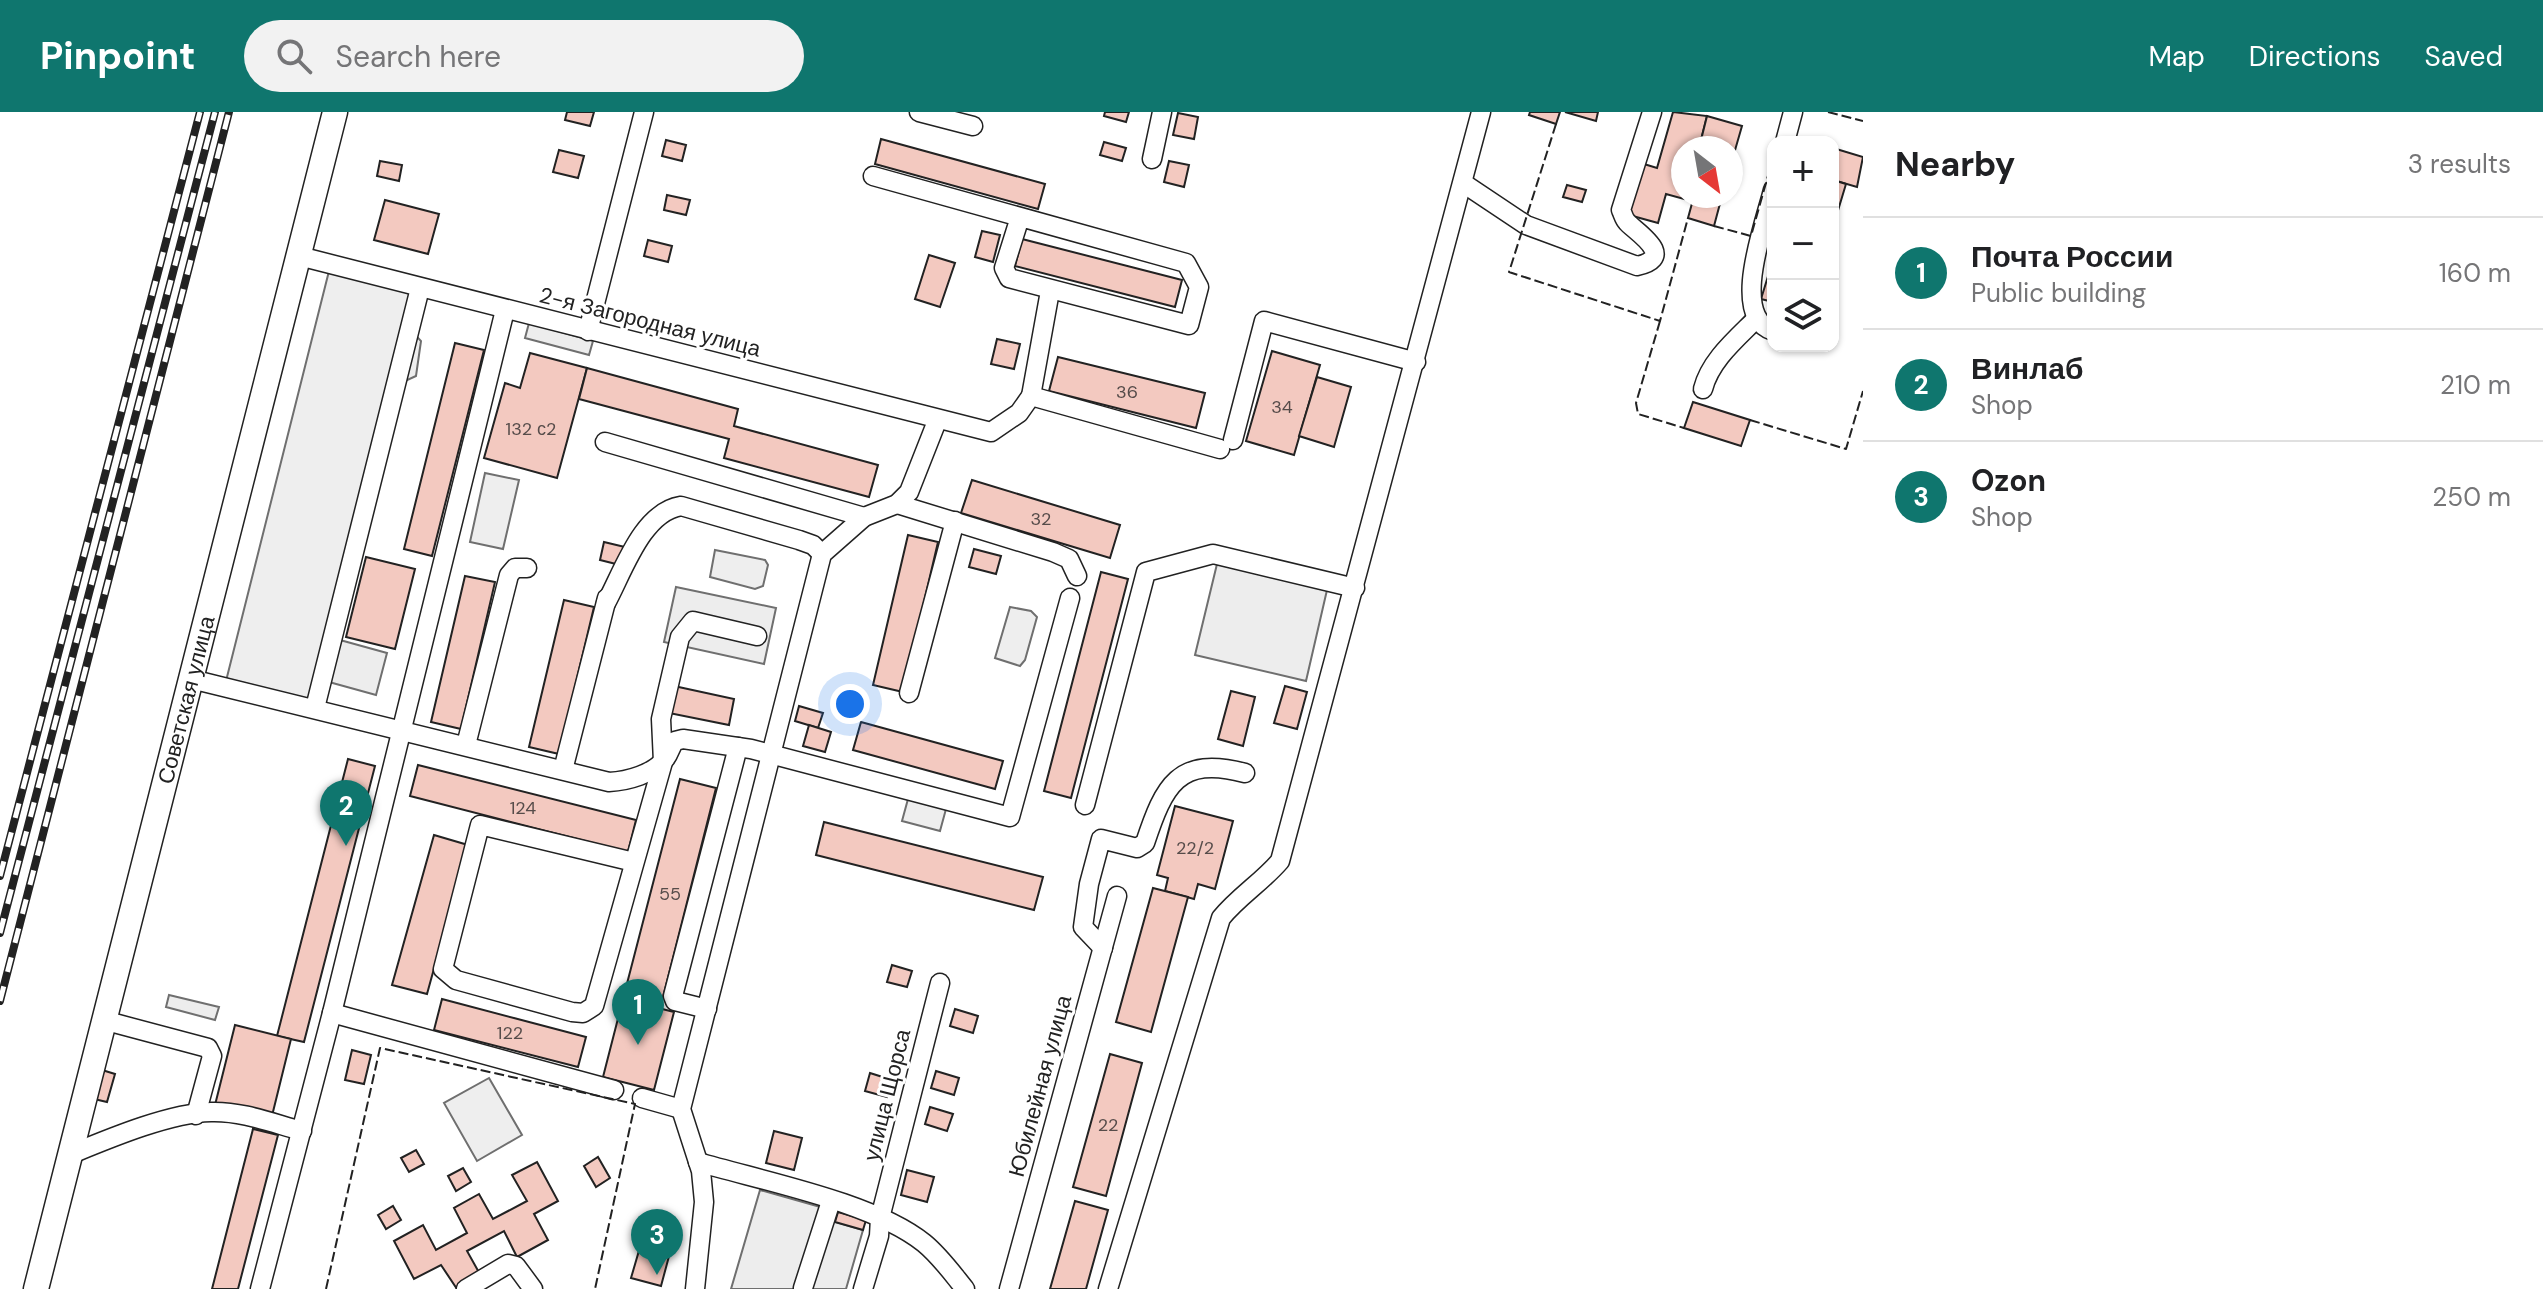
<!DOCTYPE html>
<meta charset="utf-8">
<style>
body{margin:0;font-family:"DM Sans",sans-serif;background:#f2f2f2;color:#202124}
.controls{position:absolute;right:24px;top:24px;display:grid;overflow:hidden;border-radius:16px;box-shadow:0 2px 6px #0004}
.controls button{width:72px;height:72px;display:grid;place-items:center;padding:0;border:0;border-bottom:2px solid #e0e0e0;background:#fff;color:#202124;font:40px sans-serif}
.compass{position:absolute;left:1671px;top:24px;width:72px;height:72px;border-radius:50%;background:#fff;box-shadow:0 2px 6px #0004;rotate:149deg}
.you{position:absolute;left:850px;top:592px;width:28px;height:28px;margin:-20px;border:6px solid #fff;border-radius:50%;background:#1a73e8;box-shadow:0 0 0 12px #1a73e833}
.badge{display:grid;place-items:center;width:52px;height:52px;border-radius:50%;background:#0f766e;color:#fff;font-size:26px;font-weight:700}
.pin{position:absolute;translate:-50% -66px;filter:drop-shadow(0 2px 4px #0008)}
.pin::after{content:'';position:absolute;top:42px;width:28px;height:24px;background:inherit;clip-path:polygon(0 0,100% 0,50% 100%)}
.list{margin:0;padding:0;list-style:none}
h2{display:flex;justify-content:space-between;align-items:center;height:104px;margin:0;padding:0 32px;font-size:34px}
h2 small{font-size:26px;font-weight:400;color:#757577}
.list li{display:grid;grid-template-columns:52px 1fr auto;gap:24px;align-items:center;box-sizing:border-box;height:112px;padding:0 32px;border-top:2px solid #e0e0e0}
.list b{display:block;font-size:30px;white-space:nowrap}
.list p{margin:0;font-size:26px;white-space:nowrap;color:#757577}
.list em{font-size:26px;font-style:normal;color:#757577}
.icon{flex:none;width:44px;height:44px;fill:none;stroke:currentColor;stroke-width:2;stroke-linecap:round;stroke-linejoin:round}
.map{position:relative;flex:none;width:1863px;height:1177px;overflow:hidden}
header{display:flex;align-items:center;gap:48px;box-sizing:border-box;height:112px;padding:0 40px;background:#0f766e;color:#fff}
header strong{font-size:38px}
nav{display:flex;gap:44px;margin-inline-start:auto;font-size:28px}
.search{width:560px;height:72px;background:#f2f2f2;display:flex;align-items:center;gap:20px;box-sizing:border-box;padding:0 28px;border-radius:44px;color:#757577;font-size:30px}
main{display:flex}
aside{flex:1;background:#fff}
.map>svg:first-child{display:block}
.green{fill:#eee;stroke:#6f6f6f;stroke-width:2}
.parking{fill:#ededed;stroke:#6f6f6f;stroke-width:2}
.building{fill:#f3c9c0;stroke:#222;stroke-width:2}
.lines{fill:none;stroke-linecap:round;stroke-linejoin:round}
.minor-casing{stroke:#222;stroke-width:21}
.major-casing{stroke:#222;stroke-width:27}
.minor{stroke:#fff;stroke-width:18}
.major{stroke:#fff;stroke-width:24}
.rail-casing{stroke:#222;stroke-width:8}
.rail{stroke:#fff;stroke-width:5;stroke-dasharray:15;stroke-linecap:butt}
.fence{stroke:#222;stroke-width:2;stroke-dasharray:10 4;stroke-linecap:butt}
.labels{text-anchor:middle;dominant-baseline:central;stroke-width:6;stroke-linejoin:round;paint-order:stroke}
.number-label{font-size:18px;fill:#564c4a}
.street-label{font-size:22px;fill:#222;stroke:#fff}
</style>
<header>
<strong>Pinpoint</strong>
<div class="search"><svg class="icon" aria-label="search" viewBox="0 0 24 24"><circle cx="10" cy="10" r="6"/><path d="M15 15l6 6"/></svg>Search here</div>
<nav><a>Map</a><a>Directions</a><a>Saved</a></nav>
</header>
<main>
<div class="map">
<svg width="1863" height="1177" viewBox="0 0 1863 1177">
<rect width="100%" height="100%" fill="#fff"/>
<g class="green">
<polygon points="329,159 414,182 406,213 421,229 416,264 405,269 313,591 226,569"/>
<polygon points="485,361 519,368 503,437 470,430"/>
<polygon points="715,438 765,448 768,453 763,474 755,477 710,465"/>
<polygon points="1010,495 1031,499 1037,505 1025,548 1020,554 995,546"/>
<polygon points="908,687 946,697 940,719 902,709"/>
<polygon points="489,966 522,1023 477,1049 444,991"/>
</g>
<g class="parking">
<polygon points="529,211 593,229 589,243 525,226"/>
<polygon points="1217,452 1327,478 1306,569 1195,543"/>
<polygon points="676,475 776,496 764,552 664,530"/>
<polygon points="340,528 387,541 376,583 329,570"/>
<polygon points="169,883 219,895 215,908 166,895"/>
<polygon points="760,1078 838,1100 836,1110 863,1118 846,1177 731,1177"/>
</g>
<g class="building">
<polygon points="567,0 594,0 590,14 565,8"/>
<polygon points="1105,0 1129,0 1126,10 1104,4"/>
<polygon points="1530,0 1560,0 1556,12 1529,3"/>
<polygon points="1565,0 1598,0 1596,9"/>
<polygon points="1673,0 1707,4 1699,36 1683,36 1684,87 1666,82 1658,111 1629,103 1644,52 1657,56"/>
<polygon points="1178,1 1198,5 1194,27 1173,23"/>
<polygon points="1707,4 1742,14 1731,52 1731,36 1699,36"/>
<polygon points="881,27 1045,72 1038,97 875,52"/>
<polygon points="666,28 686,33 682,49 662,44"/>
<polygon points="1104,30 1126,36 1122,49 1100,43"/>
<polygon points="1833,36 1863,45 1857,75 1833,68"/>
<polygon points="559,38 584,44 578,66 553,60"/>
<polygon points="380,49 402,53 399,69 377,64"/>
<polygon points="1169,49 1189,53 1184,75 1164,70"/>
<polygon points="1833,68 1846,72 1833,115"/>
<polygon points="1567,73 1586,78 1582,90 1563,85"/>
<polygon points="667,83 690,88 686,103 664,98"/>
<polygon points="1694,84 1722,84 1714,114 1688,106"/>
<polygon points="385,88 439,102 428,142 374,128"/>
<polygon points="982,119 1000,123 993,150 975,145"/>
<polygon points="1022,127 1182,168 1175,195 1015,154"/>
<polygon points="648,128 672,134 668,150 644,144"/>
<polygon points="929,143 955,151 940,195 915,187"/>
<polygon points="1773,148 1773,190 1761,187"/>
<polygon points="997,227 1020,232 1014,257 991,252"/>
<polygon points="455,231 484,238 432,444 404,437"/>
<polygon points="1272,239 1320,253 1294,343 1246,329"/>
<polygon points="530,241 587,256 557,366 484,346 505,271 520,276"/>
<polygon points="1058,245 1205,281 1196,316 1049,279"/>
<polygon points="587,256 738,297 734,314 878,353 869,385 724,346 729,327 579,287"/>
<polygon points="1317,265 1351,275 1334,335 1299,324"/>
<polygon points="1693,290 1750,308 1741,334 1684,316"/>
<polygon points="972,368 1120,413 1110,446 961,401"/>
<polygon points="908,423 938,430 903,580 873,573"/>
<polygon points="604,430 629,436 624,454 600,448"/>
<polygon points="974,437 1001,444 996,462 969,455"/>
<polygon points="366,445 415,457 395,537 346,525"/>
<polygon points="1101,460 1128,467 1071,686 1044,679"/>
<polygon points="465,464 495,470 461,617 431,610"/>
<polygon points="564,488 594,495 559,642 529,635"/>
<polygon points="674,574 734,587 729,613 669,601"/>
<polygon points="1285,574 1307,580 1297,617 1274,611"/>
<polygon points="1231,579 1255,585 1243,634 1218,627"/>
<polygon points="799,594 823,601 818,616 795,609"/>
<polygon points="861,610 1003,649 995,677 853,638"/>
<polygon points="809,613 831,620 825,640 803,634"/>
<polygon points="348,647 375,654 304,930 277,924"/>
<polygon points="418,653 636,708 628,740 410,684"/>
<polygon points="680,667 716,676 660,897 623,887"/>
<polygon points="1175,694 1233,709 1215,777 1198,772 1194,787 1165,779 1168,766 1157,763"/>
<polygon points="824,710 1043,765 1034,798 816,743"/>
<polygon points="434,723 468,733 427,882 392,873"/>
<polygon points="1153,776 1188,785 1151,920 1116,910"/>
<polygon points="892,853 912,859 907,875 887,870"/>
<polygon points="442,887 586,925 578,955 434,918"/>
<polygon points="623,887 674,900 654,978 603,965"/>
<polygon points="955,897 978,904 973,921 950,914"/>
<polygon points="235,913 291,927 268,1020 253,1017 257,1004 215,993"/>
<polygon points="352,938 371,943 364,972 345,968"/>
<polygon points="1110,942 1142,951 1106,1084 1073,1075"/>
<polygon points="102,958 115,962 107,990 94,987"/>
<polygon points="936,959 959,966 954,983 931,976"/>
<polygon points="870,961 892,968 887,985 865,979"/>
<polygon points="930,995 953,1002 947,1019 925,1012"/>
<polygon points="253,1017 278,1023 238,1177 212,1177"/>
<polygon points="774,1019 802,1026 794,1058 766,1051"/>
<polygon points="416,1038 424,1052 409,1060 401,1046"/>
<polygon points="598,1045 610,1066 596,1075 584,1054"/>
<polygon points="537,1050 558,1089 534,1102 548,1128 517,1145 504,1119 467,1139 481,1164 457,1177 441,1153 414,1167 394,1129 423,1113 436,1138 467,1121 454,1096 479,1082 493,1107 527,1089 512,1063"/>
<polygon points="463,1056 471,1070 456,1079 448,1064"/>
<polygon points="907,1058 934,1065 927,1090 901,1083"/>
<polygon points="1075,1089 1108,1098 1086,1177 1050,1177"/>
<polygon points="393,1094 401,1108 386,1117 378,1103"/>
<polygon points="838,1100 866,1108 863,1118 835,1110"/>
<polygon points="643,1125 672,1133 661,1174 631,1166"/>
</g>
<g class="lines">
<g class="minor-casing">
<g id="minor">
<polyline points="919,0 973,14"/>
<polyline points="1785,30 1793,0"/>
<polyline points="1152,47 1162,0"/>
<polyline points="873,64 1186,151 1199,175 1189,213 1009,166 1004,156 1020,105"/>
<path d="M1463,71L1526,113L1637,154C1679,145 1633,118 1627,110C1624,107 1623,102 1621,98L1652,0"/>
<path d="M1773,78C1765,111 1729,205 1773,219"/>
<polyline points="299,144 991,320 1019,301 1031,284 1220,337"/>
<polyline points="588,219 644,0"/>
<path d="M1703,277C1710,249 1735,228 1755,208"/>
<polyline points="1031,284 1050,179"/>
<polyline points="1233,328 1264,209 1416,250"/>
<polyline points="605,330 864,405"/>
<polyline points="897,392 1053,440 1069,447 1077,464"/>
<path d="M606,491C623,460 642,400 681,394L799,428L813,433L822,442"/>
<path d="M191,567L609,670C628,669 653,662 665,647C670,641 670,635 675,629L683,627L751,637L1010,705L1070,486"/>
<polyline points="909,581 955,409"/>
<polyline points="315,596 420,176"/>
<polyline points="466,633 509,463 515,456 527,456"/>
<polyline points="563,658 607,486"/>
<polyline points="1085,693 1146,460 1213,442 1355,476"/>
<polyline points="634,750 480,713 443,857 456,868 572,900 583,901 594,894 663,650 661,607 680,525 693,509 757,524"/>
<path d="M1103,836L1083,815L1089,772L1101,727L1137,736L1145,731C1164,674 1178,643 1245,661"/>
<polyline points="707,897 675,889 673,884 738,635"/>
<polyline points="332,901 614,978"/>
<polyline points="103,908 208,936 212,944 196,1003"/>
<polyline points="642,986 681,997"/>
<path d="M69,1043C108,1027 169,1001 211,1000C242,999 272,1011 302,1019"/>
<path d="M698,1050C762,1069 873,1090 924,1131C940,1144 952,1161 965,1177"/>
<polyline points="803,1176 831,1089"/>
<polyline points="260,1177 332,901 505,198"/>
<polyline points="466,1177 508,1152 516,1154 533,1177"/>
<polyline points="695,1177 704,1090 701,1059 681,997 822,442 864,405 897,392 909,380 937,309"/>
<polyline points="863,1177 879,1124 880,1106 940,871"/>
<polyline points="1009,1177 1117,784"/>
<path d="M1108,1177L1221,806C1239,784 1261,771 1280,749L1481,0"/>
</g>
</g>
<g class="major-casing">
<g id="major">
<path id="s1" d="M36,1177L335,0"/>
</g>
</g>
<use href="#minor" class="minor"/>
<use href="#major" class="major"/>
<g class="rail-casing">
<g id="rail">
<polyline points="0,764 200,0"/>
<polyline points="0,821 215,0"/>
<polyline points="0,889 229,0"/>
</g>
</g>
<use href="#rail" class="rail"/>
<g class="fence">
<polyline points="1828,0 1863,9"/>
<polyline points="1556,12 1509,160 1660,209 1688,106"/>
<polyline points="1714,114 1751,124 1773,46"/>
<polyline points="1660,209 1636,291 1638,302 1684,316"/>
<polyline points="1750,308 1846,337 1863,279"/>
<polyline points="326,1177 380,936 635,992 595,1177"/>
</g>
</g>
<g class="labels">
<g class="number-label">
<text x="1127" y="280">36</text>
<text x="1282" y="295">34</text>
<text x="531" y="317">132 с2</text>
<text x="1041" y="407">32</text>
<text x="523" y="696">124</text>
<text x="1195" y="736">22/2</text>
<text x="670" y="782">55</text>
<text x="510" y="921">122</text>
<text x="1108" y="1013">22</text>
</g>
<g class="street-label">
<text transform="translate(650 210) rotate(14)">2-я Загородная улица</text>
<text stroke="none"><textPath href="#s1" startOffset="608">Советская улица</textPath></text>
<text transform="translate(1040 974) rotate(-75)">Юбилейная улица</text>
<text transform="translate(887 983) rotate(-76)">улица Щорса</text>
</g>
</g>
</svg>
<div class="controls">
<button>+</button>
<button>−</button>
<button><svg class="icon" aria-label="layers" viewBox="0 0 24 24"><path d="M12 4l9 5-9 5-9-5zM3 14l9 5 9-5"/></svg></button>
</div>
<svg class="compass" viewBox="-18 -18 36 36"><path d="M0-13l5 13h-10z" fill="#e53935"/><path d="M0 13l5-13h-10z" fill="#757577"/></svg>
<div class="you"></div>
<div class="pin badge" style="left:638px;top:933px">1</div>
<div class="pin badge" style="left:346px;top:734px">2</div>
<div class="pin badge" style="left:657px;top:1163px">3</div>
</div>
<aside>
<h2>Nearby<small>3 results</small></h2>
<ul class="list">
<li><span class="badge">1</span><div><b>Почта России</b><p>Public building</p></div><em>160 m</em></li>
<li><span class="badge">2</span><div><b>Винлаб</b><p>Shop</p></div><em>210 m</em></li>
<li><span class="badge">3</span><div><b>Ozon</b><p>Shop</p></div><em>250 m</em></li>
</ul>
</aside>
</main>
